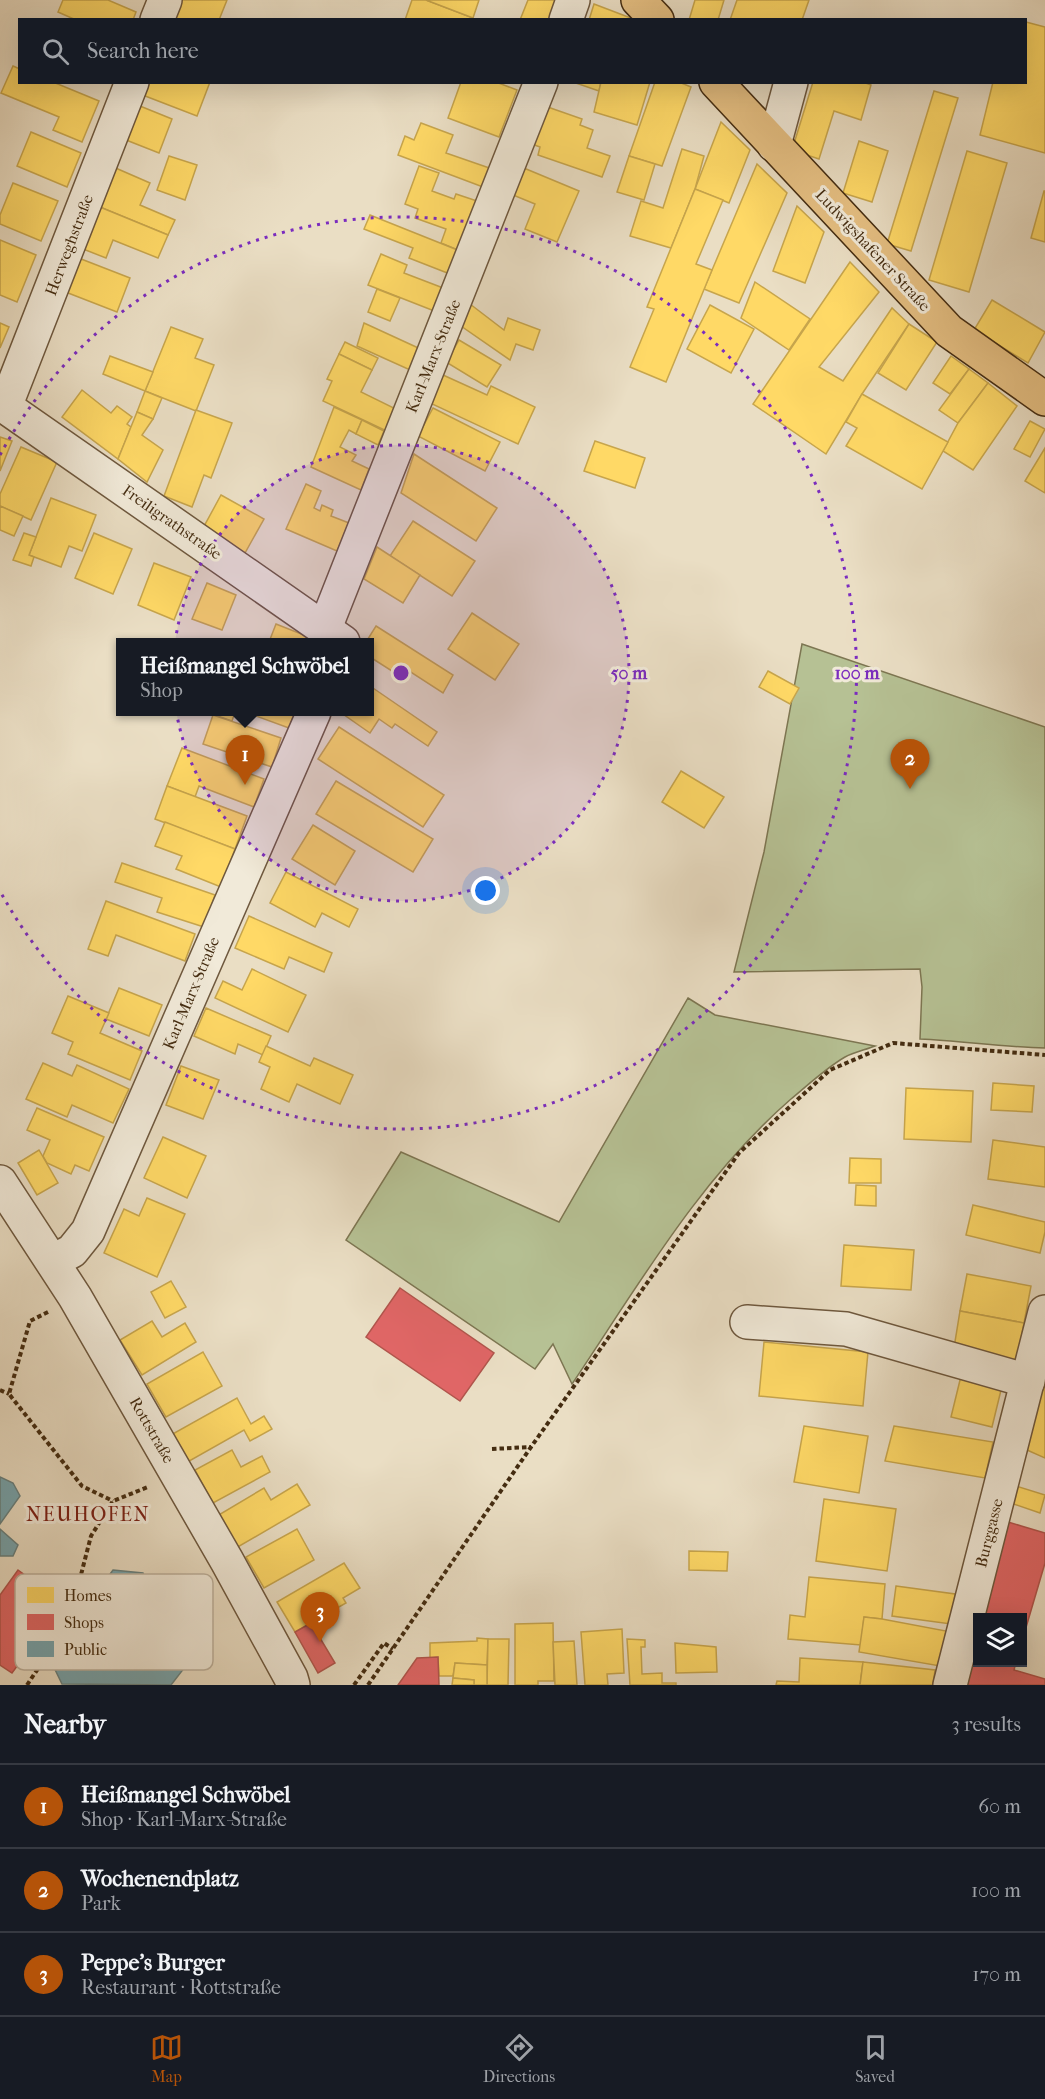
<!DOCTYPE html>
<meta charset="utf-8">
<style>
body{margin:0;font-family:"IM FELL French Canon",serif;background:#242831;color:#f1f3f6}
.controls{position:absolute;right:18px;bottom:18px;display:grid;overflow:hidden;border-radius:0px;box-shadow:0 6px 24px #0002}
.controls button{width:54px;height:54px;display:grid;place-items:center;padding:0;border:0;border-bottom:2px solid #363941;background:#171b24;color:#f1f3f6;font:30px sans-serif}
.you{position:absolute;left:486px;top:891px;width:21px;height:21px;margin:-15px;border:4px solid #fff;border-radius:50%;background:#1a73e8;box-shadow:0 0 0 9px #1a73e833}
.badge{display:grid;place-items:center;width:39px;height:39px;border-radius:50%;background:#b45309;color:#fff;font-size:20px;font-weight:700}
.pin{position:absolute;translate:-50% -50px;filter:drop-shadow(0 2px 3px #0008)}
.pin::after{content:'';position:absolute;top:32px;width:21px;height:18px;background:inherit;clip-path:polygon(0 0,100% 0,50% 100%)}
.popup{position:absolute;left:116px;top:638px;width:258px;height:78px;box-sizing:border-box;display:grid;place-content:center;border-radius:0px;background:#171b24;filter:drop-shadow(0 2px 4px #0005);font-size:20px;white-space:nowrap;color:#9ea1a6}
.popup b{font-size:22px;color:#f1f3f6}
.popup::after{content:'';position:absolute;left:50%;top:100%;margin-left:-12px;border:12px solid transparent;border-top-color:#171b24}
.list{margin:0;padding:0;list-style:none}
h2{display:flex;justify-content:space-between;align-items:center;height:78px;margin:0;padding:0 24px;font-size:26px}
h2 small{font-size:20px;font-weight:400;color:#9ea1a6}
.list li{display:grid;grid-template-columns:39px 1fr auto;gap:18px;align-items:center;box-sizing:border-box;height:84px;padding:0 24px;border-top:2px solid #363941}
.list b{display:block;font-size:22px;white-space:nowrap}
.list p{margin:0;font-size:20px;white-space:nowrap;color:#9ea1a6}
.list em{font-size:20px;font-style:normal;color:#9ea1a6}
.icon{flex:none;width:33px;height:33px;fill:none;stroke:currentColor;stroke-width:2;stroke-linecap:round;stroke-linejoin:round}
.map{position:relative;flex:none;width:1045px;height:1685px;overflow:hidden}
.search{position:absolute;background:#171b24;box-shadow:0 6px 24px #0002;left:18px;right:18px;top:18px;height:66px;display:flex;align-items:center;gap:15px;box-sizing:border-box;padding:0 21px;border-radius:0px;color:#9ea1a6;font-size:22px}
.sheet{height:330px;background:#171b24}
nav{display:flex;justify-content:space-around;align-items:center;box-sizing:border-box;height:84px;border-top:2px solid #363941;background:#171b24;font-size:16px;color:#9ea1a6}
nav a{display:grid;justify-items:center;gap:3px}
nav .on{color:#b45309}
.map>svg:first-child{display:block}
.green{fill:#b6c194;stroke:#7d7652;stroke-width:1.5}
.homes{fill:#ffd966;stroke:#c7a54c;stroke-width:1.5}
.shops{fill:#e06666;stroke:#b1554c;stroke-width:1.5}
.public{fill:#76a5af;stroke:#678180;stroke-width:1.5}
.lines{fill:none;stroke-linecap:round;stroke-linejoin:round}
.minor-casing{stroke:#6e583e;stroke-width:36}
.major-casing{stroke:#442c11;stroke-width:36}
.path{stroke:#442c11;stroke-width:4;stroke-dasharray:4.5 3;stroke-linecap:butt}
.minor{stroke:#f1ead9;stroke-width:33}
.major{stroke:#e5bf82;stroke-width:33}
.ring{fill:none;stroke:#7b2cbf;stroke-width:3;stroke-dasharray:3 6}
.labels{text-anchor:middle;dominant-baseline:central;stroke-width:6;stroke-linejoin:round;paint-order:stroke}
.street-label{font-size:16px;fill:#442c11;stroke:#f1ead9}
.quarter-label{font-size:20px;letter-spacing:1.5px;fill:#7a1f14;stroke:#f1ead9}
.key{fill:#f1ead9;stroke:#bdb19d;stroke-width:1.5}
.key-label{font-size:16px;fill:#442c11}
.centre{fill:#7b2cbf;stroke:#f1ead9;stroke-width:3}
.ring-label{font-size:18px;text-anchor:middle;font-weight:bold;fill:#7b2cbf;stroke:#f1ead9;stroke-width:6;stroke-linejoin:round;paint-order:stroke}
</style>
<div class="map">
<svg width="1045" height="1685" viewBox="0 0 1045 1685">
<rect width="100%" height="100%" fill="#eadec4"/>
<filter id="stains"><feTurbulence type="fractalNoise" baseFrequency=".00333" numOctaves="4"/><feColorMatrix values="0 0 0 0 .2 0 0 0 0 .09 0 0 0 0 .02 0 0 0 .5 -.17"/></filter>
<radialGradient id="worn" r=".72"><stop offset=".6" stop-color="#630" stop-opacity="0"/><stop offset="1" stop-color="#630" stop-opacity=".3"/></radialGradient>
<g class="green">
<path d="M802,644L1045,727V1048C1003,1047 962,1041 920,1039L922,987L920,969L734,972L764,852Z"/>
<path d="M688,998L715,1015L875,1046C865,1050 854,1052 845,1057C826,1068 808,1085 791,1099C700,1178 638,1286 572,1384L553,1344L535,1369L346,1240L401,1152L559,1222Z"/>
</g>
<g class="homes">
<polygon points="63,0 108,0 136,12 133,20 76,20 58,12"/>
<polygon points="176,0 227,0 219,20 168,20"/>
<polygon points="412,0 426,0 473,18 472,20 405,20"/>
<polygon points="426,0 479,0 473,18"/>
<polygon points="528,0 562,0 554,20 520,20"/>
<polygon points="695,0 724,0 718,20 689,20"/>
<polygon points="737,0 809,0 802,20 730,20"/>
<polygon points="594,4 636,20 589,20"/>
<polygon points="1026,22 1045,27 1045,153 980,135 993,82 1026,82"/>
<polygon points="13,66 20,69 20,82 53,82 99,101 82,142 53,130 59,117 1,93"/>
<polygon points="144,82 210,82 197,116 140,94"/>
<polygon points="461,82 496,82 517,90 499,137 448,118"/>
<polygon points="573,82 601,82 599,91"/>
<polygon points="601,82 650,82 637,125 594,112"/>
<polygon points="655,82 679,82 691,87 662,166 629,156"/>
<polygon points="813,82 863,82 871,85 861,120 834,111 819,159 792,150"/>
<polygon points="934,91 958,98 911,251 887,244"/>
<polygon points="135,104 172,119 159,153 121,138"/>
<polygon points="542,105 582,119 580,125 593,130 587,148 610,156 602,177 538,155 540,147 529,143"/>
<polygon points="721,122 750,150 729,203 695,189"/>
<polygon points="421,123 453,135 446,153 498,171 491,190 398,155 405,136 414,140"/>
<polygon points="31,132 81,153 67,187 17,166"/>
<polygon points="859,141 888,151 872,202 843,193"/>
<polygon points="682,149 704,156 695,189 671,248 630,236 641,201 663,208"/>
<polygon points="967,151 1007,163 969,292 929,280"/>
<polygon points="169,156 197,165 185,200 157,190"/>
<polygon points="629,156 655,164 644,200 617,192"/>
<polygon points="757,164 787,193 739,303 704,289"/>
<polygon points="111,166 150,183 140,205 175,220 168,235 95,205"/>
<polygon points="419,166 439,173 432,191 454,199 456,194 480,202 465,253 441,243 446,229 415,218 418,209 405,204"/>
<polygon points="519,166 579,191 557,242 525,229 535,204 508,193"/>
<polygon points="13,183 58,201 41,241 0,224 0,215"/>
<polygon points="695,189 723,200 696,264 712,270 666,382 630,367 654,309 647,307"/>
<polygon points="1044,191 1045,191 1045,242 1031,238"/>
<polygon points="95,205 168,235 158,258 113,240 106,258 78,247"/>
<polygon points="797,206 824,232 805,283 773,271"/>
<polygon points="370,215 465,253 455,276 409,258 413,248 364,229"/>
<polygon points="0,240 36,255 17,302 0,295"/>
<polygon points="381,254 407,265 404,273 451,291 442,314 368,285"/>
<polygon points="76,257 130,278 117,312 63,291"/>
<polygon points="850,262 879,292 819,367 843,381 892,308 909,324 862,394 826,454 753,404"/>
<polygon points="755,282 810,319 789,350 741,318"/>
<polygon points="377,289 400,298 390,321 368,312"/>
<polygon points="992,300 1045,332 1028,363 974,330"/>
<polygon points="470,304 504,330 508,318 540,330 533,350 516,344 510,360 461,326"/>
<polygon points="710,305 754,329 731,373 687,349"/>
<polygon points="0,323 9,327 0,348"/>
<polygon points="364,323 427,352 419,374 357,346"/>
<polygon points="909,324 937,342 906,390 878,373"/>
<polygon points="171,327 203,339 195,358 214,365 196,411 145,391"/>
<polygon points="459,340 501,365 487,387 446,362"/>
<polygon points="345,342 378,358 372,370 339,354"/>
<polygon points="339,354 372,370 361,392 404,413 395,435 323,401 332,381 327,379"/>
<polygon points="110,356 153,372 145,391 103,374"/>
<polygon points="951,356 969,369 950,394 933,383"/>
<polygon points="969,369 988,383 958,423 939,410"/>
<polygon points="443,375 487,395 491,386 535,407 518,444 430,403"/>
<polygon points="988,383 1017,406 973,470 943,451 958,423"/>
<polygon points="82,390 111,413 117,406 132,417 127,424 131,427 118,459 62,417"/>
<polygon points="145,391 162,398 153,419 137,412"/>
<polygon points="862,394 948,442 922,489 846,446 857,428 846,422"/>
<polygon points="334,407 362,420 356,434 349,430 340,447 356,455 352,461 369,469 361,490 311,467"/>
<polygon points="433,408 500,442 485,471 418,436"/>
<polygon points="196,410 232,423 211,478 204,475 192,507 164,496"/>
<polygon points="137,412 153,419 142,435 163,450 147,482 118,459"/>
<polygon points="362,420 384,431 378,445 356,434"/>
<polygon points="1030,421 1045,429 1030,457 1014,449"/>
<polygon points="0,437 12,441 0,471"/>
<polygon points="595,441 645,458 635,488 584,471"/>
<polygon points="21,447 57,462 31,520 0,506 0,494"/>
<polygon points="1045,448 1045,493 1025,481"/>
<polygon points="414,454 497,508 476,541 401,493"/>
<polygon points="306,484 321,491 314,508 320,511 322,505 333,510 331,516 349,523 337,551 286,529"/>
<polygon points="221,495 264,519 245,553 202,530"/>
<polygon points="51,498 96,515 82,551 69,546 61,567 29,555"/>
<polygon points="0,506 23,516 14,536 0,530"/>
<polygon points="413,521 475,561 452,596 390,556"/>
<polygon points="24,533 36,537 29,555 34,557 31,566 13,560"/>
<polygon points="94,533 132,549 113,594 75,578"/>
<polygon points="377,547 420,575 403,603 364,579"/>
<polygon points="154,563 191,577 174,620 138,605"/>
<polygon points="207,583 236,595 222,630 192,619"/>
<polygon points="472,613 519,644 495,680 448,649"/>
<polygon points="276,624 319,641 319,642 269,642"/>
<polygon points="376,626 453,675 443,693 400,665 395,673 370,657 370,642 366,642"/>
<polygon points="768,671 799,688 790,704 759,687"/>
<polygon points="370,686 437,732 428,746 395,724 392,728 379,719 370,733 340,712 370,712"/>
<polygon points="206,712 235,712 232,721"/>
<polygon points="245,712 295,712 289,728"/>
<polygon points="213,715 281,738 272,767 203,744"/>
<polygon points="339,727 444,795 423,827 318,759"/>
<polygon points="182,748 264,779 254,807 199,786 195,797 167,786"/>
<polygon points="681,771 724,797 704,828 662,802"/>
<polygon points="336,781 433,839 413,872 316,814"/>
<polygon points="167,786 247,816 235,849 155,819"/>
<polygon points="165,822 235,849 221,887 176,869 182,856 155,846"/>
<polygon points="313,825 355,851 335,885 292,859"/>
<polygon points="122,863 215,895 204,927 157,912 162,898 115,882"/>
<polygon points="286,872 358,909 349,927 322,913 315,927 270,903"/>
<polygon points="106,901 195,934 185,961 116,935 108,956 88,949"/>
<polygon points="249,916 332,953 324,972 289,957 284,969 235,948"/>
<polygon points="252,969 306,995 288,1032 215,998 223,981 242,990"/>
<polygon points="119,988 162,1005 149,1036 106,1019"/>
<polygon points="68,996 109,1013 100,1033 142,1051 130,1080 68,1054 73,1042 52,1033"/>
<polygon points="206,1008 271,1036 263,1055 238,1044 235,1054 194,1036"/>
<polygon points="266,1046 310,1066 314,1058 353,1075 340,1104 297,1084 289,1102 261,1089 270,1067 259,1062"/>
<polygon points="43,1063 72,1076 77,1065 129,1089 113,1123 72,1105 67,1117 26,1099"/>
<polygon points="181,1066 219,1080 203,1119 166,1105"/>
<polygon points="993,1083 1034,1086 1032,1112 991,1110"/>
<polygon points="906,1088 973,1091 971,1142 904,1139"/>
<polygon points="37,1108 104,1137 89,1171 75,1165 71,1174 47,1163 43,1156 50,1140 27,1130"/>
<polygon points="163,1137 206,1156 187,1198 144,1178"/>
<polygon points="993,1140 1045,1147 1045,1187 988,1179"/>
<polygon points="39,1150 58,1183 37,1195 18,1163"/>
<polygon points="850,1158 881,1159 881,1183 849,1183"/>
<polygon points="856,1185 876,1186 876,1206 855,1205"/>
<polygon points="147,1198 185,1214 157,1277 104,1253 124,1209 139,1216"/>
<polygon points="973,1205 1045,1222 1045,1232 1040,1253 966,1235"/>
<polygon points="844,1245 914,1250 911,1290 841,1286"/>
<polygon points="967,1274 1031,1286 1024,1323 960,1311"/>
<polygon points="171,1281 186,1307 165,1318 151,1292"/>
<polygon points="960,1311 1024,1323 1017,1360 954,1348"/>
<polygon points="152,1321 162,1337 185,1323 196,1342 142,1375 120,1340"/>
<polygon points="764,1342 868,1352 863,1406 759,1396"/>
<polygon points="203,1352 222,1386 166,1417 147,1384"/>
<polygon points="961,1376 1002,1386 992,1427 951,1417"/>
<polygon points="1044,1382 1045,1382 1045,1458 1027,1450"/>
<polygon points="237,1398 251,1424 264,1416 272,1429 250,1441 244,1430 184,1464 169,1436"/>
<polygon points="804,1426 868,1436 859,1493 794,1482"/>
<polygon points="894,1426 993,1442 985,1478 885,1461"/>
<polygon points="232,1450 241,1467 262,1456 270,1472 213,1503 195,1470"/>
<polygon points="297,1484 310,1505 236,1548 217,1516 264,1488 271,1500"/>
<polygon points="1013,1485 1045,1495 1040,1513 1008,1502"/>
<polygon points="824,1499 896,1509 887,1571 816,1561"/>
<polygon points="297,1529 314,1560 264,1588 246,1557"/>
<polygon points="689,1551 728,1552 727,1571 689,1570"/>
<polygon points="344,1563 360,1588 343,1598 346,1603 295,1632 277,1602"/>
<polygon points="809,1577 885,1584 882,1619 864,1617 861,1645 788,1639 790,1615 805,1617"/>
<polygon points="896,1586 955,1594 951,1624 892,1616"/>
<polygon points="864,1617 882,1619 946,1631 940,1666 859,1652"/>
<polygon points="553,1623 554,1681 538,1681 538,1685 515,1685 515,1624"/>
<polygon points="622,1629 624,1673 607,1674 608,1685 585,1685 581,1632"/>
<polygon points="477,1638 488,1639 487,1665 455,1663 453,1676 439,1676 438,1657 430,1658 430,1643 477,1641"/>
<polygon points="488,1639 509,1639 508,1685 487,1685"/>
<polygon points="627,1639 645,1640 645,1647 641,1647 642,1674 662,1673 662,1683 676,1683 676,1685 630,1685"/>
<polygon points="574,1641 577,1685 555,1685 553,1642"/>
<polygon points="675,1643 716,1647 717,1672 676,1673"/>
<polygon points="800,1658 863,1662 860,1685 776,1685 777,1681 799,1682"/>
<polygon points="863,1662 935,1670 933,1685 860,1685"/>
<polygon points="455,1663 487,1665 487,1685 474,1685 474,1680 453,1678"/>
<polygon points="453,1678 474,1680 474,1685 452,1685"/>
</g>
<g class="shops">
<polygon points="400,1288 494,1353 460,1401 366,1337"/>
<polygon points="1008,1522 1045,1533 1045,1563 1022,1641 1022,1618 981,1618"/>
<polygon points="18,1570 64,1603 12,1673 0,1665 0,1595"/>
<polygon points="311,1623 335,1663 318,1673 295,1632"/>
<polygon points="978,1629 978,1662 1016,1662 1014,1670 1045,1679 1045,1685 961,1685"/>
<polygon points="438,1657 439,1685 398,1685 417,1658"/>
</g>
<g class="public">
<polygon points="0,1477 13,1483 20,1496 0,1524"/>
<polygon points="0,1529 18,1545 13,1556 0,1556"/>
<polygon points="113,1570 143,1573 185,1667 171,1685 62,1684 49,1657"/>
</g>
<g class="lines">
<g class="minor-casing">
<g id="minor">
<polyline points="157,20 165,0"/>
<polyline points="566,20 573,0"/>
<polyline points="774,145 791,82"/>
<polyline points="0,403 343,642"/>
<polyline points="5,407 132,82"/>
<polyline points="325,628 541,82"/>
<polyline points="0,1182 75,1297 227,1561 291,1678 293,1685"/>
<polyline points="53,1261 72,1251 88,1231 314,712"/>
<polyline points="747,1322 846,1329 1028,1381"/>
<polyline points="950,1685 1045,1312"/>
</g>
</g>
<g class="major-casing">
<g id="major">
<polyline points="638,0 657,20"/>
<polyline points="716,82 949,331 1045,399"/>
</g>
</g>
<g class="path">
<polyline points="48,1312 30,1321 9,1394 82,1486 113,1501"/>
<polyline points="0,1390 9,1394"/>
<polyline points="492,1449 531,1447"/>
<polyline points="27,1685 61,1634 59,1618 76,1594 91,1536 113,1501 148,1487"/>
<polyline points="354,1685 384,1643 393,1649"/>
<polyline points="368,1685 531,1447 739,1153 830,1070 893,1043 1045,1055"/>
</g>
<use href="#minor" class="minor"/>
<use href="#major" class="major"/>
</g>
<circle cx="401" cy="673" r="228" fill="#7b2cbf" fill-opacity=".12"/>
<g class="ring">
<circle cx="401" cy="673" r="228"/>
<path d="M0 455A456 456 0 1 1 0 891"/>
</g>
<g class="labels">
<g class="street-label">
<text transform="translate(69 245) rotate(-69)">Herweghstraße</text>
<text transform="translate(873 250) rotate(47)">Ludwigshafener Straße</text>
<text transform="translate(433 356) rotate(-68)">Karl-Marx-Straße</text>
<text transform="translate(172 522) rotate(35)">Freiligrathstraße</text>
<text transform="translate(191 993) rotate(-67)">Karl-Marx-Straße</text>
<text transform="translate(152 1430) rotate(60)">Rottstraße</text>
<text transform="translate(989 1533) rotate(-76)">Burggasse</text>
</g>
<g class="quarter-label">
<text x="88" y="1514">NEUHOFEN</text>
</g>
</g>
<rect x="15" y="1574" width="198" height="96" rx="9" class="key"/>
<rect x="27" y="1587" width="27" height="16" fill="#ffd966"/>
<rect x="27" y="1614" width="27" height="16" fill="#e06666"/>
<rect x="27" y="1641" width="27" height="16" fill="#76a5af"/>
<g class="key-label">
<text x="64" y="1601">Homes</text>
<text x="64" y="1628">Shops</text>
<text x="64" y="1655">Public</text>
</g>
<circle cx="401" cy="673" r="9" class="centre"/>
<g class="ring-label">
<text x="629" y="679">50 m</text>
<text x="857" y="679">100 m</text>
</g>
<rect width="100%" height="100%" filter="url(#stains)"/>
<rect width="100%" height="100%" fill="url(#worn)"/>
</svg>
<div class="controls">
<button><svg class="icon" aria-label="layers" viewBox="0 0 24 24"><path d="M12 4l9 5-9 5-9-5zM3 14l9 5 9-5"/></svg></button>
</div>
<div class="you"></div>
<div class="pin badge" style="left:245px;top:785px">1</div>
<div class="popup"><b>Heißmangel Schwöbel</b>Shop</div>
<div class="pin badge" style="left:910px;top:789px">2</div>
<div class="pin badge" style="left:320px;top:1642px">3</div>
<div class="search"><svg class="icon" aria-label="search" viewBox="0 0 24 24"><circle cx="10" cy="10" r="6"/><path d="M15 15l6 6"/></svg>Search here</div>
</div>
<section class="sheet">
<h2>Nearby<small>3 results</small></h2>
<ul class="list">
<li><span class="badge">1</span><div><b>Heißmangel Schwöbel</b><p>Shop · Karl-Marx-Straße</p></div><em>60 m</em></li>
<li><span class="badge">2</span><div><b>Wochenendplatz</b><p>Park</p></div><em>100 m</em></li>
<li><span class="badge">3</span><div><b>Peppe's Burger</b><p>Restaurant · Rottstraße</p></div><em>170 m</em></li>
</ul>
</section>
<nav>
<a class="on"><svg class="icon" aria-label="map" viewBox="0 0 24 24"><path d="M3 6l6-2 6 2 6-2v14l-6 2-6-2-6 2zM9 4v14M15 6v14"/></svg>Map</a>
<a><svg class="icon" aria-label="directions" viewBox="0 0 24 24"><path d="M12 3l9 9-9 9-9-9zM9 14v-3h6M13 9l2 2-2 2"/></svg>Directions</a>
<a><svg class="icon" aria-label="saved" viewBox="0 0 24 24"><path d="M7 4h10v16l-5-4-5 4z"/></svg>Saved</a>
</nav>
